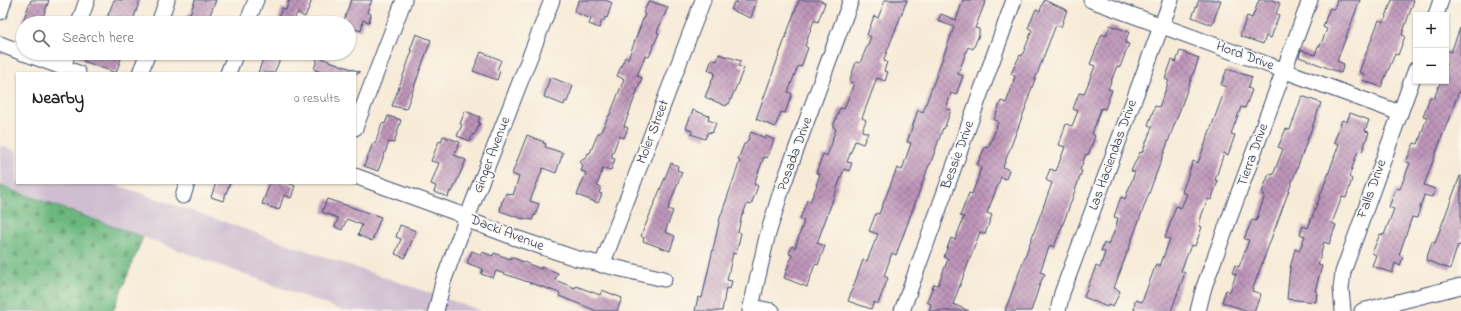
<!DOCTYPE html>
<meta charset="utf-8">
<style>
body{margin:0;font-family:"Indie Flower",sans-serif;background:#f6f6f6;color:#202124}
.controls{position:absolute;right:12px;top:12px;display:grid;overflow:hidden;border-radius:0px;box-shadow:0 1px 3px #0004}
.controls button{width:36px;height:36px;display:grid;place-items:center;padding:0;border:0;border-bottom:1px solid #e0e0e0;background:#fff;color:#202124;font:20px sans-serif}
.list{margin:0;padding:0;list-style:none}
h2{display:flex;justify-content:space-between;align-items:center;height:52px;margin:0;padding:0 16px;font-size:17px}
h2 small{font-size:13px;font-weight:400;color:#757577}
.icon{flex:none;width:22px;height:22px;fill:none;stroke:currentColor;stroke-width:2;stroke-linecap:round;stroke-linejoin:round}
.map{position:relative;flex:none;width:1461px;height:311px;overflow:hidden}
.search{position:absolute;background:#fff;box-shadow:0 1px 3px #0004;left:16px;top:16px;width:340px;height:44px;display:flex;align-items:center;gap:10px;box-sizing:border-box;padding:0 14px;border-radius:22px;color:#757577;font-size:15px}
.panel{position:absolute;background:#fff;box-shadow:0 1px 3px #0004;left:16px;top:72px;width:340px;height:112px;border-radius:0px}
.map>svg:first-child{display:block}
.railway{fill:#cebed0}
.forest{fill:url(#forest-firs);stroke:#44736e}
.building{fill:url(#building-cross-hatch)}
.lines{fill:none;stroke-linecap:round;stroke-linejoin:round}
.minor-casing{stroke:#3c4b70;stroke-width:17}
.minor{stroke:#fff;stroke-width:15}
.labels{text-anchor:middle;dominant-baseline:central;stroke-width:3;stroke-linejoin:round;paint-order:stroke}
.street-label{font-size:14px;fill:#1b2f5e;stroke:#fbf7ec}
</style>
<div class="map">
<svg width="1461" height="311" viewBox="0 0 1461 311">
<defs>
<pattern id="forest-firs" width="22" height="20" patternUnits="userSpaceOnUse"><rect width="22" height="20" fill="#6cb77f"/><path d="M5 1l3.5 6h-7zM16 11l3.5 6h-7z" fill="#58956b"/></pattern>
<pattern id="building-cross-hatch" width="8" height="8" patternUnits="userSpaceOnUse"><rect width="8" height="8" fill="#be95b9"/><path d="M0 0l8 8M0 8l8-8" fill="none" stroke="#9a7a9a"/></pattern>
</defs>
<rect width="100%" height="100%" fill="#fbf7ec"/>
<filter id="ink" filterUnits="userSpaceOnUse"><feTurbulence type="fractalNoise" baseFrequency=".025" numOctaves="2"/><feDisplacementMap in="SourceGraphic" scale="8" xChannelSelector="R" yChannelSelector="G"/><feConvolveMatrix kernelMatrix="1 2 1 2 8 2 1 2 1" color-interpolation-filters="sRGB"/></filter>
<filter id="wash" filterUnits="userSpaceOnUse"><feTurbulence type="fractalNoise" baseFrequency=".012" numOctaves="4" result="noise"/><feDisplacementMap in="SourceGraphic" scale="16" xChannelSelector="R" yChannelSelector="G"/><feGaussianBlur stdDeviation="0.9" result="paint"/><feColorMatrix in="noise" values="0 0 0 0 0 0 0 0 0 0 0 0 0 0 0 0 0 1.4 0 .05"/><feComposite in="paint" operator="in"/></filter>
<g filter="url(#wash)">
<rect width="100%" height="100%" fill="#f7ebd8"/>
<polygon class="railway" points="0,145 17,151 17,183 111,183 482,311 344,311 143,237 0,186"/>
<polygon class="forest" points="0,186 143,237 113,311 0,311"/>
<g id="blocks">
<g class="building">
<polygon points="31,0 49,0 41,23 22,23"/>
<polygon points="114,0 140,0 132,23 105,23"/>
<polygon points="195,0 216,0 207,22 209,23 184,23 188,13 190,14"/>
<polygon points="289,0 312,0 305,17 297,13 293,23 277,23 282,8 286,10"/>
<polygon points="351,0 372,0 367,12 371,14 369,22 363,20 361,31 349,27 349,23 343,23"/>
<polygon points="579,0 605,0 612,3 607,18 605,17 604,21 602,20 599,28 589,24 591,19 574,12"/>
<polygon points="737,0 757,0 751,18 731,10 734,2 736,3"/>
<polygon points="799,0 819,0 825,3 818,22 814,20 805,46 808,48 805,56 801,67 798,66 788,92 792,94 785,113 781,112 775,127 756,119"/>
<polygon points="885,0 907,0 884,59 884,61 887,62 884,71 888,72 885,81 877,78 862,118 866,120 862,131 868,133 863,144 855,141 847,162 852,163 849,171 844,169 817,243 825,246 818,265 815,264 807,287 784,278 792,255 789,254 792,246 795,248 804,221 800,219 807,200 810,202 817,185 816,185 820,174 816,173 823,154 827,156 833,140 832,140 836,129 833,127 837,116 840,108 844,109 854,83 849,82 856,62 860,63 871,37 867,35 871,24 874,16 878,18"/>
<polygon points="963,0 986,0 975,28 979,29 979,35 973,49 968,47 958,74 963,76 956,95 951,93 946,109 951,110 944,129 943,128 930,165 929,165 896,255 892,253 884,276 888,278 878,304 874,302 871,309 848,301 863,260 867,261 878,234 869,231 876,213 879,214 897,168 902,170 911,143 907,142 918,110 923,112 954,27 938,21 941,14 956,20"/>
<polygon points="1044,0 1067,10 1061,27 1056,25 1045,53 1028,98 1029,99 1003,167 1009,170 1006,179 1001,177 987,213 992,215 985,234 980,232 953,304 969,311 929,311 931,304 927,302 931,291 934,284 938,285 948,259 944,257 948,246 951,238 955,240 964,217 960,216 969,193 972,194 978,178 981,167 977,165 985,147 988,148 995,132 998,121 994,120 1001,101 1006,103 1012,87 1015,76 1011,74 1020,55 1022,56 1028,41 1032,30 1028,28 1036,9 1040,11"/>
<polygon points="1199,0 1221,0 1212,25 1192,17"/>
<polygon points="1259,0 1272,0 1280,3 1276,14 1279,15 1271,38 1266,36 1263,44 1240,36 1247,16 1252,18"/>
<polygon points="1337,0 1360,0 1337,61 1344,64 1341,73 1299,57 1301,50 1315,55 1318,46 1320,46 1327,29 1323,27 1327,15 1330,8 1334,9"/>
<polygon points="1392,0 1414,0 1402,35 1405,36 1398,55 1395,54 1381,87 1362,80 1364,74 1359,72 1379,20 1384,22"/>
<polygon points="649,1 668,7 657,32 659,33 649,57 645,56 637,76 642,78 624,126 628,128 624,138 619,136 611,158 615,159 611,170 603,168 597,186 601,187 599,193 602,194 598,203 577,195 586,173 581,171 583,166 580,161 586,158 588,153 590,153 598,133 600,133 611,112 624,79 617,76 625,57 628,59 645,14 643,13"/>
<polygon points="1110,25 1129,32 1125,43 1129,44 1120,67 1117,66 1108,89 1112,90 1105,109 1101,108 1092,134 1095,136 1088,155 1086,154 1080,170 1082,171 1066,216 1054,247 1050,245 1044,261 1040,272 1045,274 1041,281 1031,311 1005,311 1052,183 1046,180 1050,169 1056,171 1065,147 1059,145 1066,124 1072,126 1078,111 1073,109 1079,93 1084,94 1095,66 1090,64 1102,34 1106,36"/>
<polygon points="1460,28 1461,86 1424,185 1435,189 1432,197 1424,195 1417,218 1412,217 1399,255 1403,257 1400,266 1395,263 1392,273 1372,266 1376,255 1372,253 1380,234 1384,235 1394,209 1389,207 1396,188 1400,189 1410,163 1406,162 1414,143 1418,144 1427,117 1423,116 1430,97 1434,98 1441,81 1446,81 1446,50 1451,52"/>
<polygon points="416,34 431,40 406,109 392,106 412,51 410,50"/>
<polygon points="1180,51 1199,58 1114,288 1120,291 1113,307 1108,305 1107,307 1084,297 1096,266 1100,268 1105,252 1101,251 1104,243 1108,245 1115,230 1118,218 1114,217 1118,205 1121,197 1125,199 1135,172 1131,171 1140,152 1142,153 1152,127 1148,125 1155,106 1159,107 1169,81 1165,79 1172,60 1176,62"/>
<polygon points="481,52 501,60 497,70 500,71 497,80 473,71"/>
<polygon points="77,53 98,53 104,55 105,53 123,53 116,73 83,61 84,59 76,57"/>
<polygon points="265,53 283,53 274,73 258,73"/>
<polygon points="719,54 741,61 738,66 744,68 729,104 727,104 726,106 705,97 715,73 708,70 712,59 717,61"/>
<polygon points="318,57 360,72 359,73 323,73 314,69"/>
<polygon points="1227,69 1252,77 1248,88 1252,90 1245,108 1241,107 1237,118 1231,134 1235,135 1228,155 1224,153 1215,180 1218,181 1211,200 1208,199 1202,214 1199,226 1202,227 1195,246 1191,245 1181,271 1185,273 1171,311 1134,311 1135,300 1142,302 1156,264 1160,266 1170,239 1165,238 1176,206 1181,208 1187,194 1182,192 1187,178 1193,161 1198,163 1226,87 1221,85"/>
<polygon points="550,77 573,86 567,102 565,101 564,105 544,97"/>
<polygon points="1302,96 1321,103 1252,291 1261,294 1254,311 1247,311 1222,302 1226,290 1230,292 1236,274 1232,273 1235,265 1239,267 1249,240 1244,239 1252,220 1256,221 1265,195 1262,193 1266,181 1269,174 1273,175 1283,149 1278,147 1286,129 1290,130"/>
<polygon points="693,110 709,116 708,120 716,123 712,133 708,132 705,139 691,134 692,131 686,128"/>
<polygon points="465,111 480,117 478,122 480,122 477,130 474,135 473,134 470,141 457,136 462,125 460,124"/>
<polygon points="1350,113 1369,120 1365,131 1369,132 1362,152 1358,151 1349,177 1352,179 1346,198 1342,197 1332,223 1336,225 1329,244 1324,242 1318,265 1322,266 1315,291 1317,291 1316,302 1287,299 1290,268 1295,249 1299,251 1305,236 1300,234 1303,226 1308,228 1325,183 1339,144 1334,142 1342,120 1347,122"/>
<polygon points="388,116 401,120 394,143 389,142 378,171 364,166 373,143 375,144 382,123 385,124"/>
<polygon points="751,132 765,138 766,136 774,140 767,158 764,157 758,173 754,184 758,186 751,205 747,204 743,214 742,214 738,232 741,233 736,254 733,253 727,280 732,281 730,289 726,288 722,311 695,311 698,297 702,298 720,218 740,161 738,160 744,144 746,144 747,142"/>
<polygon points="527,135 544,142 543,143 546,144 545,147 563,153 556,173 543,168 530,201 539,204 535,216 534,215 532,220 523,218 523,219 500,211 502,201 503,201 506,193 513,195 519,177 512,174"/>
<polygon points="443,136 460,142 454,155 466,160 452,192 450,191 448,197 434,192 436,186 431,184 439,163 431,161 439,141 441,142"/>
<polygon points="671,163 678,166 677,170 682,172 668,209 673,211 665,232 675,236 670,251 643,241 644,238 641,236"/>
<polygon points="1460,176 1461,176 1461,246 1458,245 1450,269 1426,260 1432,242 1435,243"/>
<polygon points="216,183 230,183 223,201 211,197"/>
<polygon points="270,183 288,183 295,186 291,198 284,195 279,210 262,204"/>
<polygon points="327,199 381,217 372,241 358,235 362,225 347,219 342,230 335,227 338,218 322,212"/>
<polygon points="400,225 416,231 405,258 395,254 401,239 396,237"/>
<polygon points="472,251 481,255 482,252 493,256 494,253 510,259 511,257 541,269 541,267 558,273 555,280 575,288 576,286 600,295 602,290 622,298 617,311 597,311 559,296 560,293 496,271 493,278 481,274 483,269 467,263"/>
</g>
</g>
</g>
<g filter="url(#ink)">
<use href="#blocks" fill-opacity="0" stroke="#3c4b70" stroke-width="1"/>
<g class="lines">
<g class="minor-casing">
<g id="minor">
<polyline points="1091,0 1400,113"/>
<polyline points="0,12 4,0"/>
<polyline points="1436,15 1441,0"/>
<polyline points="79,23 87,0"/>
<polyline points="159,23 167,0"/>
<polyline points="247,23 256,0"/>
<polyline points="0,44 23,53"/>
<polyline points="24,53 78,73"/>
<polyline points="63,67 68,53"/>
<polyline points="140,73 148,53"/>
<polyline points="228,73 236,53"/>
<polyline points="355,128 404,0"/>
<polyline points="355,176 457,213 476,223 516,238 575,258 664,279"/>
<polyline points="183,196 187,183"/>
<polyline points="602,265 703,0"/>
<polyline points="751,307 772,311"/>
<polyline points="436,311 443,282 458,241 552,0"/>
<polyline points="750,311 767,237 782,188 851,0"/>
<polyline points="902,311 1014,0"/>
<polyline points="1058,311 1062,293 1171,0"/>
<polyline points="1198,311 1204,287 1310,0"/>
<polyline points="1343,311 1341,289 1343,272 1416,69"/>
<polyline points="1362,311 1461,286"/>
</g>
</g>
<use href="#minor" class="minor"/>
</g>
</g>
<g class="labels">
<g class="street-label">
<text transform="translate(1245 56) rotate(20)">Hord Drive</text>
<text transform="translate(653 132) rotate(-69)">Moler Street</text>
<text transform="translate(795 154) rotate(-70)">Posada Drive</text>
<text transform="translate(492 155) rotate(-69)">Ginger Avenue</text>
<text transform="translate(958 155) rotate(-70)">Bessie Drive</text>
<text transform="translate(1113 155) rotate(-70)">Las Haciendas Drive</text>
<text transform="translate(1253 155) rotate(-70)">Tierra Drive</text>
<text transform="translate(1372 189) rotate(-70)">Falls Drive</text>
<text transform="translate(507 233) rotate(21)">Dacki Avenue</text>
</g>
</g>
</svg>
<div class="controls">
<button>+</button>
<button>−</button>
</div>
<div class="search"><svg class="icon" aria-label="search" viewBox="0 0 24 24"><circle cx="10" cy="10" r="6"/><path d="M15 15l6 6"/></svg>Search here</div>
<section class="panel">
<h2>Nearby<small>0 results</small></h2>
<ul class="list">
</ul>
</section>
</div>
